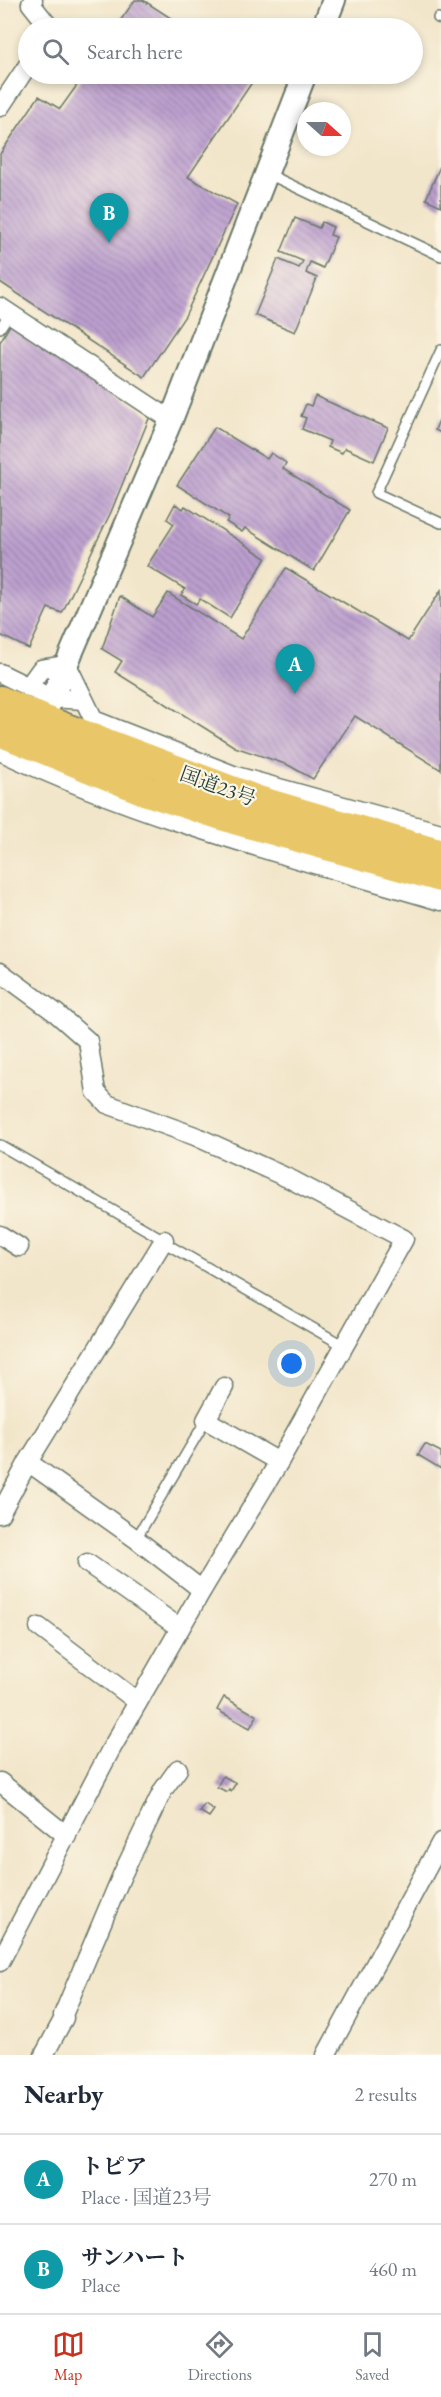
<!DOCTYPE html>
<meta charset="utf-8">
<style>
body{margin:0;font-family:"EB Garamond","Noto Serif JP",serif;background:#f6f6f7;color:#1f2937}
.compass{position:absolute;left:297px;top:102px;width:54px;height:54px;border-radius:50%;background:#fff;box-shadow:0 3px 9px #0003;rotate:111deg}
.you{position:absolute;left:292px;top:1364px;width:21px;height:21px;margin:-15px;border:4px solid #fff;border-radius:50%;background:#1a73e8;box-shadow:0 0 0 9px #1a73e833}
.badge{display:grid;place-items:center;width:39px;height:39px;border-radius:50%;background:#c8321e;color:#fff;font-size:20px;font-weight:700}
.pin{position:absolute;translate:-50% -50px;filter:drop-shadow(0 2px 3px #0008)}
.pin::after{content:'';position:absolute;top:32px;width:21px;height:18px;background:inherit;clip-path:polygon(0 0,100% 0,50% 100%)}
.list{margin:0;padding:0;list-style:none}
h2{display:flex;justify-content:space-between;align-items:center;height:78px;margin:0;padding:0 24px;font-size:26px}
h2 small{font-size:20px;font-weight:400;color:#747a83}
.list li{display:grid;grid-template-columns:39px 1fr auto;gap:18px;align-items:center;box-sizing:border-box;height:90px;padding:0 24px;border-top:2px solid #e0e1e3}
.list b{display:block;font-size:22px;white-space:nowrap}
.list p{margin:0;font-size:20px;white-space:nowrap;color:#747a83}
.list em{font-size:20px;font-style:normal;color:#747a83}
.icon{flex:none;width:33px;height:33px;fill:none;stroke:currentColor;stroke-width:2;stroke-linecap:round;stroke-linejoin:round}
.map{position:relative;flex:none;width:441px;height:2055px;overflow:hidden}
.search{position:absolute;background:#fff;box-shadow:0 3px 9px #0003;left:18px;right:18px;top:18px;height:66px;display:flex;align-items:center;gap:15px;box-sizing:border-box;padding:0 21px;border-radius:33px;color:#747a83;font-size:22px}
.sheet{height:258px;background:#fff}
nav{display:flex;justify-content:space-around;align-items:center;box-sizing:border-box;height:84px;border-top:2px solid #e0e1e3;background:#fff;font-size:16px;color:#747a83}
nav a{display:grid;justify-items:center;gap:3px}
nav .on{color:#c8321e}
.map>svg:first-child{display:block}
.building{fill:url(#building-back-hatch)}
.lines{fill:none;stroke-linecap:round;stroke-linejoin:round}
.service-casing{stroke:#697868;stroke-width:12}
.minor-casing{stroke:#697868;stroke-width:21}
.tertiary-casing{stroke:#697868;stroke-width:26}
.trunk-casing{stroke:#697868;stroke-width:33}
.service{stroke:#fff;stroke-width:9}
.minor{stroke:#fff;stroke-width:18}
.tertiary{stroke:#fff;stroke-width:22}
.trunk{stroke:#e9c769;stroke-width:30}
.labels{text-anchor:middle;dominant-baseline:central;stroke-width:4.5;stroke-linejoin:round;paint-order:stroke}
.street-label{font-size:20px;fill:#1f3d34;stroke:#fcf5e5}
</style>
<div class="map">
<svg width="441" height="2055" viewBox="0 0 441 2055">
<defs>
<pattern id="building-back-hatch" width="6" height="6" patternUnits="userSpaceOnUse" patternTransform="scale(1.5)"><rect width="6" height="6" fill="#bc9fcf"/><path d="M-1 5l2 2M0 0l6 6M5-1l2 2" fill="none" stroke="#9883a9"/></pattern>
</defs>
<rect width="100%" height="100%" fill="#fcf5e5"/>
<filter id="ink" filterUnits="userSpaceOnUse"><feTurbulence type="fractalNoise" baseFrequency=".0167" numOctaves="2"/><feDisplacementMap in="SourceGraphic" scale="12" xChannelSelector="R" yChannelSelector="G"/><feConvolveMatrix kernelMatrix="1 2 1 2 8 2 1 2 1" color-interpolation-filters="sRGB"/></filter>
<filter id="wash" filterUnits="userSpaceOnUse"><feTurbulence type="fractalNoise" baseFrequency=".008" numOctaves="4" result="noise"/><feDisplacementMap in="SourceGraphic" scale="24" xChannelSelector="R" yChannelSelector="G"/><feGaussianBlur stdDeviation="1.35" result="paint"/><feColorMatrix in="noise" values="0 0 0 0 0 0 0 0 0 0 0 0 0 0 0 0 0 1.4 0 .05"/><feComposite in="paint" operator="in"/></filter>
<g filter="url(#wash)">
<rect width="100%" height="100%" fill="#f2e6ca"/>
<g id="blocks">
<g class="building">
<polygon points="135,0 143,0 186,28 115,28"/>
<polygon points="85,74 257,75 188,177 237,204 185,316 144,377 0,282 0,154 39,96 60,109"/>
<polygon points="441,164 441,206 426,199"/>
<polygon points="295,218 319,228 322,222 333,227 330,235 336,237 323,268 310,262 306,273 317,278 295,332 255,315 278,259 299,268 303,261 281,252"/>
<polygon points="11,323 150,416 111,512 62,613 48,608 29,649 0,635 0,342"/>
<polygon points="315,396 388,428 374,461 345,448 342,453 328,447 330,441 302,429 306,418 301,416 306,404 311,406"/>
<polygon points="441,415 441,433 435,430"/>
<polygon points="215,427 267,459 271,453 286,463 283,469 350,510 314,571 245,528 242,532 226,522 229,518 177,485"/>
<polygon points="175,504 183,509 185,506 266,558 230,618 200,599 196,604 181,595 185,589 147,566 174,524 167,519"/>
<polygon points="286,568 408,641 441,590 441,770 355,716 313,779 288,765 235,747 115,672 122,661 102,649 120,596 152,617 168,593 241,639"/>
<polygon points="425,1444 441,1452 441,1469 418,1455"/>
<polygon points="224,1697 257,1716 250,1728 217,1710"/>
<polygon points="223,1776 236,1783 231,1791 229,1789 227,1792 217,1787"/>
<polygon points="205,1804 214,1810 209,1817 199,1811"/>
</g>
</g>
</g>
<g filter="url(#ink)">
<use href="#blocks" fill-opacity="0" stroke="#697868" stroke-width="1.5"/>
<g class="lines">
<g class="service-casing">
<g id="service">
<polyline points="438,18 441,19"/>
<polyline points="266,173 441,256"/>
<polyline points="0,328 10,313"/>
<polyline points="441,350 376,493 441,523"/>
<polyline points="0,1145 164,1240"/>
<polyline points="163,1242 344,1346"/>
<polyline points="136,1539 206,1420"/>
</g>
</g>
<g class="minor-casing">
<g id="minor">
<polyline points="33,0 31,4 47,24 48,28"/>
<polyline points="0,107 28,65"/>
<polyline points="0,307 171,420"/>
<polyline points="0,673 51,698 84,700"/>
<polyline points="28,687 41,669 67,665 94,720 236,776 441,833"/>
<path d="M0,751C141,818 292,857 441,901"/>
<polyline points="0,972 56,1013 88,1041 96,1092 107,1104 195,1136 292,1180 404,1239 279,1462 202,1590 110,1751 0,1962"/>
<polyline points="0,1235 19,1247"/>
<polyline points="224,1387 206,1420 279,1462"/>
<polyline points="28,1462 164,1240"/>
<polyline points="0,1514 28,1462 136,1539 202,1590"/>
<polyline points="87,1563 180,1628"/>
<polyline points="39,1627 138,1702"/>
<polyline points="0,1782 67,1836"/>
<polyline points="44,2055 64,2018 63,2015 122,1875 163,1790 178,1769"/>
<polyline points="326,2055 441,1842"/>
</g>
</g>
<g class="tertiary-casing">
<g id="tertiary">
<polyline points="323,28 334,0"/>
<polyline points="37,733 171,420 305,74"/>
</g>
</g>
<g class="trunk-casing">
<g id="trunk">
<polyline points="0,701 43,720 258,801 441,855"/>
<polyline points="0,731 147,791 234,819 441,877"/>
</g>
</g>
<use href="#service" class="service"/>
<use href="#minor" class="minor"/>
<use href="#tertiary" class="tertiary"/>
<use href="#trunk" class="trunk"/>
</g>
</g>
<g class="labels">
<g class="street-label">
<text transform="translate(218 786) rotate(20)">国道23号</text>
</g>
</g>
</svg>
<svg class="compass" viewBox="-18 -18 36 36"><path d="M0-13l5 13h-10z" fill="#e53935"/><path d="M0 13l5-13h-10z" fill="#747a83"/></svg>
<div class="you"></div>
<div class="pin badge" style="left:295px;top:694px;background:#0f9aa8">A</div>
<div class="pin badge" style="left:109px;top:243px;background:#0f9aa8">B</div>
<div class="search"><svg class="icon" aria-label="search" viewBox="0 0 24 24"><circle cx="10" cy="10" r="6"/><path d="M15 15l6 6"/></svg>Search here</div>
</div>
<section class="sheet">
<h2>Nearby<small>2 results</small></h2>
<ul class="list">
<li><span class="badge" style="background:#0f9aa8">A</span><div><b>トピア</b><p>Place · 国道23号</p></div><em>270 m</em></li>
<li><span class="badge" style="background:#0f9aa8">B</span><div><b>サンハート</b><p>Place</p></div><em>460 m</em></li>
</ul>
</section>
<nav>
<a class="on"><svg class="icon" aria-label="map" viewBox="0 0 24 24"><path d="M3 6l6-2 6 2 6-2v14l-6 2-6-2-6 2zM9 4v14M15 6v14"/></svg>Map</a>
<a><svg class="icon" aria-label="directions" viewBox="0 0 24 24"><path d="M12 3l9 9-9 9-9-9zM9 14v-3h6M13 9l2 2-2 2"/></svg>Directions</a>
<a><svg class="icon" aria-label="saved" viewBox="0 0 24 24"><path d="M7 4h10v16l-5-4-5 4z"/></svg>Saved</a>
</nav>
